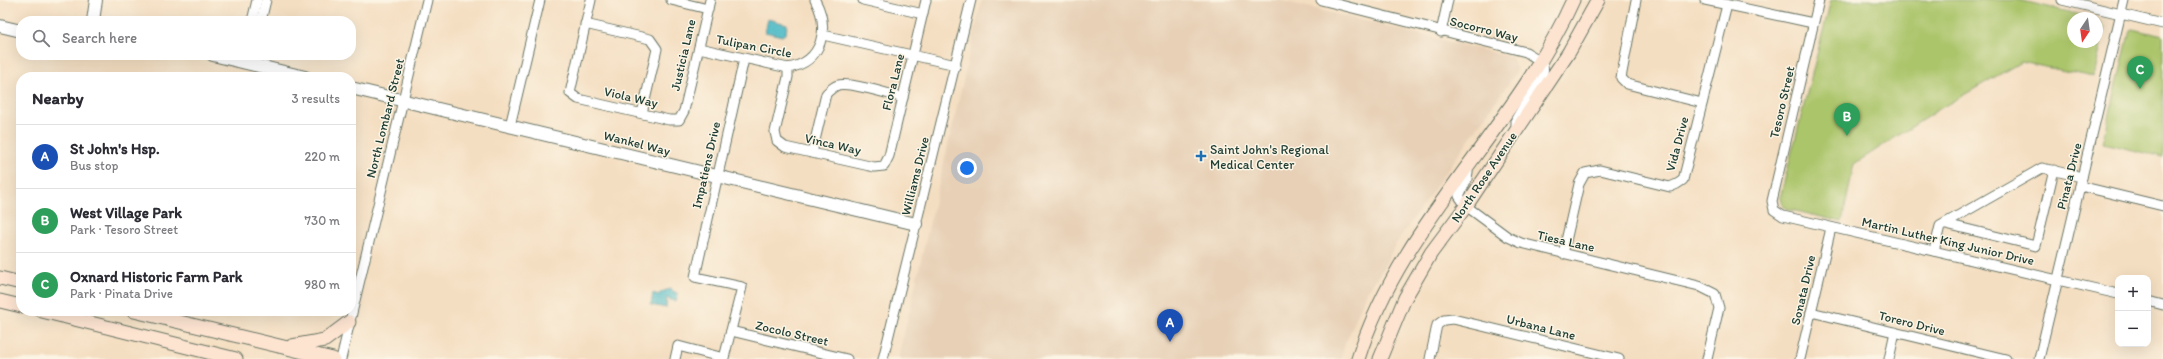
<!DOCTYPE html>
<meta charset="utf-8">
<style>
body{margin:0;font-family:Itim,sans-serif;background:#f7f7f7;color:#2b2b33}
.controls{position:absolute;right:12px;bottom:12px;display:grid;overflow:hidden;border-radius:8px;box-shadow:0 4px 16px #0002}
.controls button{width:36px;height:36px;display:grid;place-items:center;padding:0;border:0;border-bottom:1px solid #e1e1e2;background:#fff;color:#2b2b33;font:20px sans-serif}
.compass{position:absolute;left:2067px;top:12px;width:36px;height:36px;border-radius:50%;background:#fff;box-shadow:0 4px 16px #0002;rotate:193deg}
.you{position:absolute;left:967px;top:168px;width:14px;height:14px;margin:-10px;border:3px solid #fff;border-radius:50%;background:#1a73e8;box-shadow:0 0 0 6px #1a73e833}
.badge{display:grid;place-items:center;width:26px;height:26px;border-radius:50%;background:#111827;color:#fff;font-size:13px;font-weight:700}
.pin{position:absolute;translate:-50% -33px;filter:drop-shadow(0 1px 2px #0008)}
.pin::after{content:'';position:absolute;top:21px;width:14px;height:12px;background:inherit;clip-path:polygon(0 0,100% 0,50% 100%)}
.list{margin:0;padding:0;list-style:none}
h2{display:flex;justify-content:space-between;align-items:center;height:52px;margin:0;padding:0 16px;font-size:17px}
h2 small{font-size:13px;font-weight:400;color:#7c7c81}
.list li{display:grid;grid-template-columns:26px 1fr auto;gap:12px;align-items:center;box-sizing:border-box;height:64px;padding:0 16px;border-top:1px solid #e1e1e2}
.list b{display:block;font-size:15px;white-space:nowrap}
.list p{margin:0;font-size:13px;white-space:nowrap;color:#7c7c81}
.list em{font-size:13px;font-style:normal;color:#7c7c81}
.icon{flex:none;width:22px;height:22px;fill:none;stroke:currentColor;stroke-width:2;stroke-linecap:round;stroke-linejoin:round}
.map{position:relative;flex:none;width:2163px;height:359px;overflow:hidden}
.search{position:absolute;background:#fff;box-shadow:0 4px 16px #0002;left:16px;top:16px;width:340px;height:44px;display:flex;align-items:center;gap:10px;box-sizing:border-box;padding:0 14px;border-radius:16px;color:#7c7c81;font-size:15px}
.panel{position:absolute;background:#fff;box-shadow:0 4px 16px #0002;left:16px;top:72px;width:340px;height:244px;border-radius:16px}
.map>svg:first-child{display:block}
.built{fill:#e7d0b6}
.green{fill:#abc56b;stroke:#658150}
.water{fill:#4cb9c6;stroke:#367b7d}
.lines{fill:none;stroke-linecap:round;stroke-linejoin:round}
.minor-casing{stroke:#6a7565;stroke-width:11}
.tertiary-casing{stroke:#6a7565;stroke-width:14}
.secondary-casing{stroke:#6a7565;stroke-width:15}
.minor{stroke:#fff;stroke-width:9}
.tertiary{stroke:#fff;stroke-width:12}
.secondary{stroke:#fde4d1;stroke-width:13}
.poi-dot{fill:#1f6fb2;stroke:#fcf5e5;stroke-width:1.5}
.labels{text-anchor:middle;dominant-baseline:central;stroke-width:3;stroke-linejoin:round;paint-order:stroke}
.street-label{font-size:13px;fill:#1f3d34;stroke:#fcf5e5}
.poi-label{font-size:13px;fill:#1f3d34;stroke:#fcf5e5;text-anchor:start}
</style>
<div class="map">
<svg width="2163" height="359" viewBox="0 0 2163 359">
<rect width="100%" height="100%" fill="#fcf5e5"/>
<filter id="ink" filterUnits="userSpaceOnUse"><feTurbulence type="fractalNoise" baseFrequency=".025" numOctaves="2"/><feDisplacementMap in="SourceGraphic" scale="8" xChannelSelector="R" yChannelSelector="G"/><feConvolveMatrix kernelMatrix="1 2 1 2 8 2 1 2 1" color-interpolation-filters="sRGB"/></filter>
<filter id="wash" filterUnits="userSpaceOnUse"><feTurbulence type="fractalNoise" baseFrequency=".012" numOctaves="4" result="noise"/><feDisplacementMap in="SourceGraphic" scale="16" xChannelSelector="R" yChannelSelector="G"/><feGaussianBlur stdDeviation="0.9" result="paint"/><feColorMatrix in="noise" values="0 0 0 0 0 0 0 0 0 0 0 0 0 0 0 0 0 1.4 0 .05"/><feComposite in="paint" operator="in"/></filter>
<g filter="url(#wash)">
<rect width="100%" height="100%" fill="#f4dec1"/>
<polygon class="built" points="982,0 1279,0 1512,57 1517,71 1397,242 1381,272 1368,289 1344,347 1341,359 898,359"/>
<g class="green">
<polygon points="1831,0 2019,0 2094,18 2073,18 2073,42 2097,42 2097,19 2105,27 2094,77 2021,62 1941,108 1854,164 1842,222 1788,209 1782,205 1780,198"/>
<polygon points="2132,29 2163,36 2163,157 2103,143 2130,30"/>
</g>
<g class="water">
<polygon points="768,19 787,24 786,33 782,36 765,32"/>
<polygon points="670,289 678,294 676,302 667,298 666,308 651,305 653,293 659,295 661,292"/>
</g>
</g>
<g filter="url(#ink)">
<g class="lines">
<g class="minor-casing">
<g id="minor">
<polyline points="591,0 570,93 578,99 669,120 679,120 684,111 710,0"/>
<polyline points="671,0 708,9"/>
<polyline points="863,0 923,14"/>
<path d="M1321,0L1526,52C1535,58 1546,62 1543,73L1516,119V129"/>
<polyline points="1636,0 1621,78 1627,84 1702,103"/>
<polyline points="1705,0 1813,23"/>
<polyline points="1819,0 1772,201 1774,210 1783,216 2118,294"/>
<polyline points="2062,0 2163,24"/>
<polyline points="252,21 257,0"/>
<polyline points="261,21 266,0"/>
<polyline points="585,24 650,39 657,49 642,113"/>
<polyline points="1441,32 1448,0"/>
<polyline points="823,35 956,65"/>
<path d="M699,48L788,68C823,62 830,28 815,0"/>
<polyline points="244,55 247,63 253,55"/>
<polyline points="788,68 788,77 775,132 777,141 785,147 874,167 884,166 889,156 926,0"/>
<polyline points="510,126 540,0"/>
<path d="M812,153L826,94C830,90 832,87 838,85C849,82 890,94 903,98"/>
<polyline points="1469,165 1467,179 1459,196 1466,206 1508,237 1521,243 1699,286 1715,294 1719,308 1707,359"/>
<polyline points="2080,186 2163,206"/>
<polyline points="1946,224 2036,246 2054,170"/>
<polyline points="1934,251 1940,226 2042,168 2082,177"/>
<polyline points="1563,254 1579,184 1585,173 1600,170 1670,187 1677,184 1683,180 1727,5"/>
<polyline points="2148,301 2163,305"/>
<polyline points="1811,312 2006,359"/>
<polyline points="731,331 847,359"/>
<polyline points="341,359 427,0"/>
<polyline points="675,359 678,346 724,358 742,287 695,277 744,59"/>
<polyline points="883,359 971,0"/>
<polyline points="1430,359 1437,325 1444,320 1453,319 1619,359"/>
<polyline points="1800,359 1831,228"/>
<polyline points="1889,359 1895,332"/>
<polyline points="2039,359 2124,0"/>
</g>
</g>
<g class="tertiary-casing">
<g id="tertiary">
<polyline points="93,21 96,0"/>
<polyline points="0,26 21,31"/>
<polyline points="213,55 305,77"/>
<polyline points="351,88 916,224"/>
</g>
</g>
<g class="secondary-casing">
<g id="secondary">
<polyline points="0,278 21,283"/>
<polyline points="0,301 21,306"/>
<polyline points="42,311 236,359"/>
<polyline points="134,311 333,359"/>
<polyline points="292,346 325,340 349,322"/>
<path d="M1358,359C1400,223 1516,128 1573,0"/>
<polyline points="1380,359 1405,298 1431,253 1466,206 1569,52 1598,0"/>
</g>
</g>
<use href="#minor" class="minor"/>
<use href="#tertiary" class="tertiary"/>
<use href="#secondary" class="secondary"/>
</g>
</g>
<path class="poi-dot" d="M1199 150h4v4h4v4h-4v4h-4v-4h-4v-4h4z"/>
<g class="labels">
<g class="street-label">
<text transform="translate(1484 29) rotate(14)">Socorro Way</text>
<text transform="translate(754 46) rotate(11)">Tulipan Circle</text>
<text transform="translate(683 55) rotate(-77)">Justicia Lane</text>
<text transform="translate(893 82) rotate(-76)">Flora Lane</text>
<text transform="translate(631 97) rotate(13)">Viola Way</text>
<text transform="translate(1782 102) rotate(-77)">Tesoro Street</text>
<text transform="translate(385 118) rotate(-76)">North Lombard Street</text>
<text transform="translate(637 143) rotate(14)">Wankel Way</text>
<text transform="translate(833 144) rotate(13)">Vinca Way</text>
<text transform="translate(1677 144) rotate(-75)">Vida Drive</text>
<text transform="translate(706 165) rotate(-77)">Impatiens Drive</text>
<text transform="translate(915 176) rotate(-76)">Williams Drive</text>
<text transform="translate(2069 176) rotate(-76)">Pinata Drive</text>
<text transform="translate(1484 177) rotate(-56)">North Rose Avenue</text>
<text transform="translate(1566 241) rotate(13)">Tiesa Lane</text>
<text transform="translate(1948 241) rotate(13)">Martin Luther King Junior Drive</text>
<text transform="translate(1803 290) rotate(-77)">Sonata Drive</text>
<text transform="translate(1912 323) rotate(14)">Torero Drive</text>
<text transform="translate(1541 327) rotate(14)">Urbana Lane</text>
<text transform="translate(792 333) rotate(13)">Zocolo Street</text>
</g>
<g class="poi-label">
<text x="1210" y="149">Saint John's Regional<tspan x="1210" dy="15">Medical Center</tspan></text>
</g>
</g>
</svg>
<div class="controls">
<button>+</button>
<button>−</button>
</div>
<svg class="compass" viewBox="-18 -18 36 36"><path d="M0-13l5 13h-10z" fill="#e53935"/><path d="M0 13l5-13h-10z" fill="#7c7c81"/></svg>
<div class="you"></div>
<div class="pin badge" style="left:1170px;top:342px;background:#1a4fb4">A</div>
<div class="pin badge" style="left:1847px;top:136px;background:#2e9e5b">B</div>
<div class="pin badge" style="left:2140px;top:89px;background:#2e9e5b">C</div>
<div class="search"><svg class="icon" aria-label="search" viewBox="0 0 24 24"><circle cx="10" cy="10" r="6"/><path d="M15 15l6 6"/></svg>Search here</div>
<section class="panel">
<h2>Nearby<small>3 results</small></h2>
<ul class="list">
<li><span class="badge" style="background:#1a4fb4">A</span><div><b>St John's Hsp.</b><p>Bus stop</p></div><em>220 m</em></li>
<li><span class="badge" style="background:#2e9e5b">B</span><div><b>West Village Park</b><p>Park · Tesoro Street</p></div><em>730 m</em></li>
<li><span class="badge" style="background:#2e9e5b">C</span><div><b>Oxnard Historic Farm Park</b><p>Park · Pinata Drive</p></div><em>980 m</em></li>
</ul>
</section>
</div>
